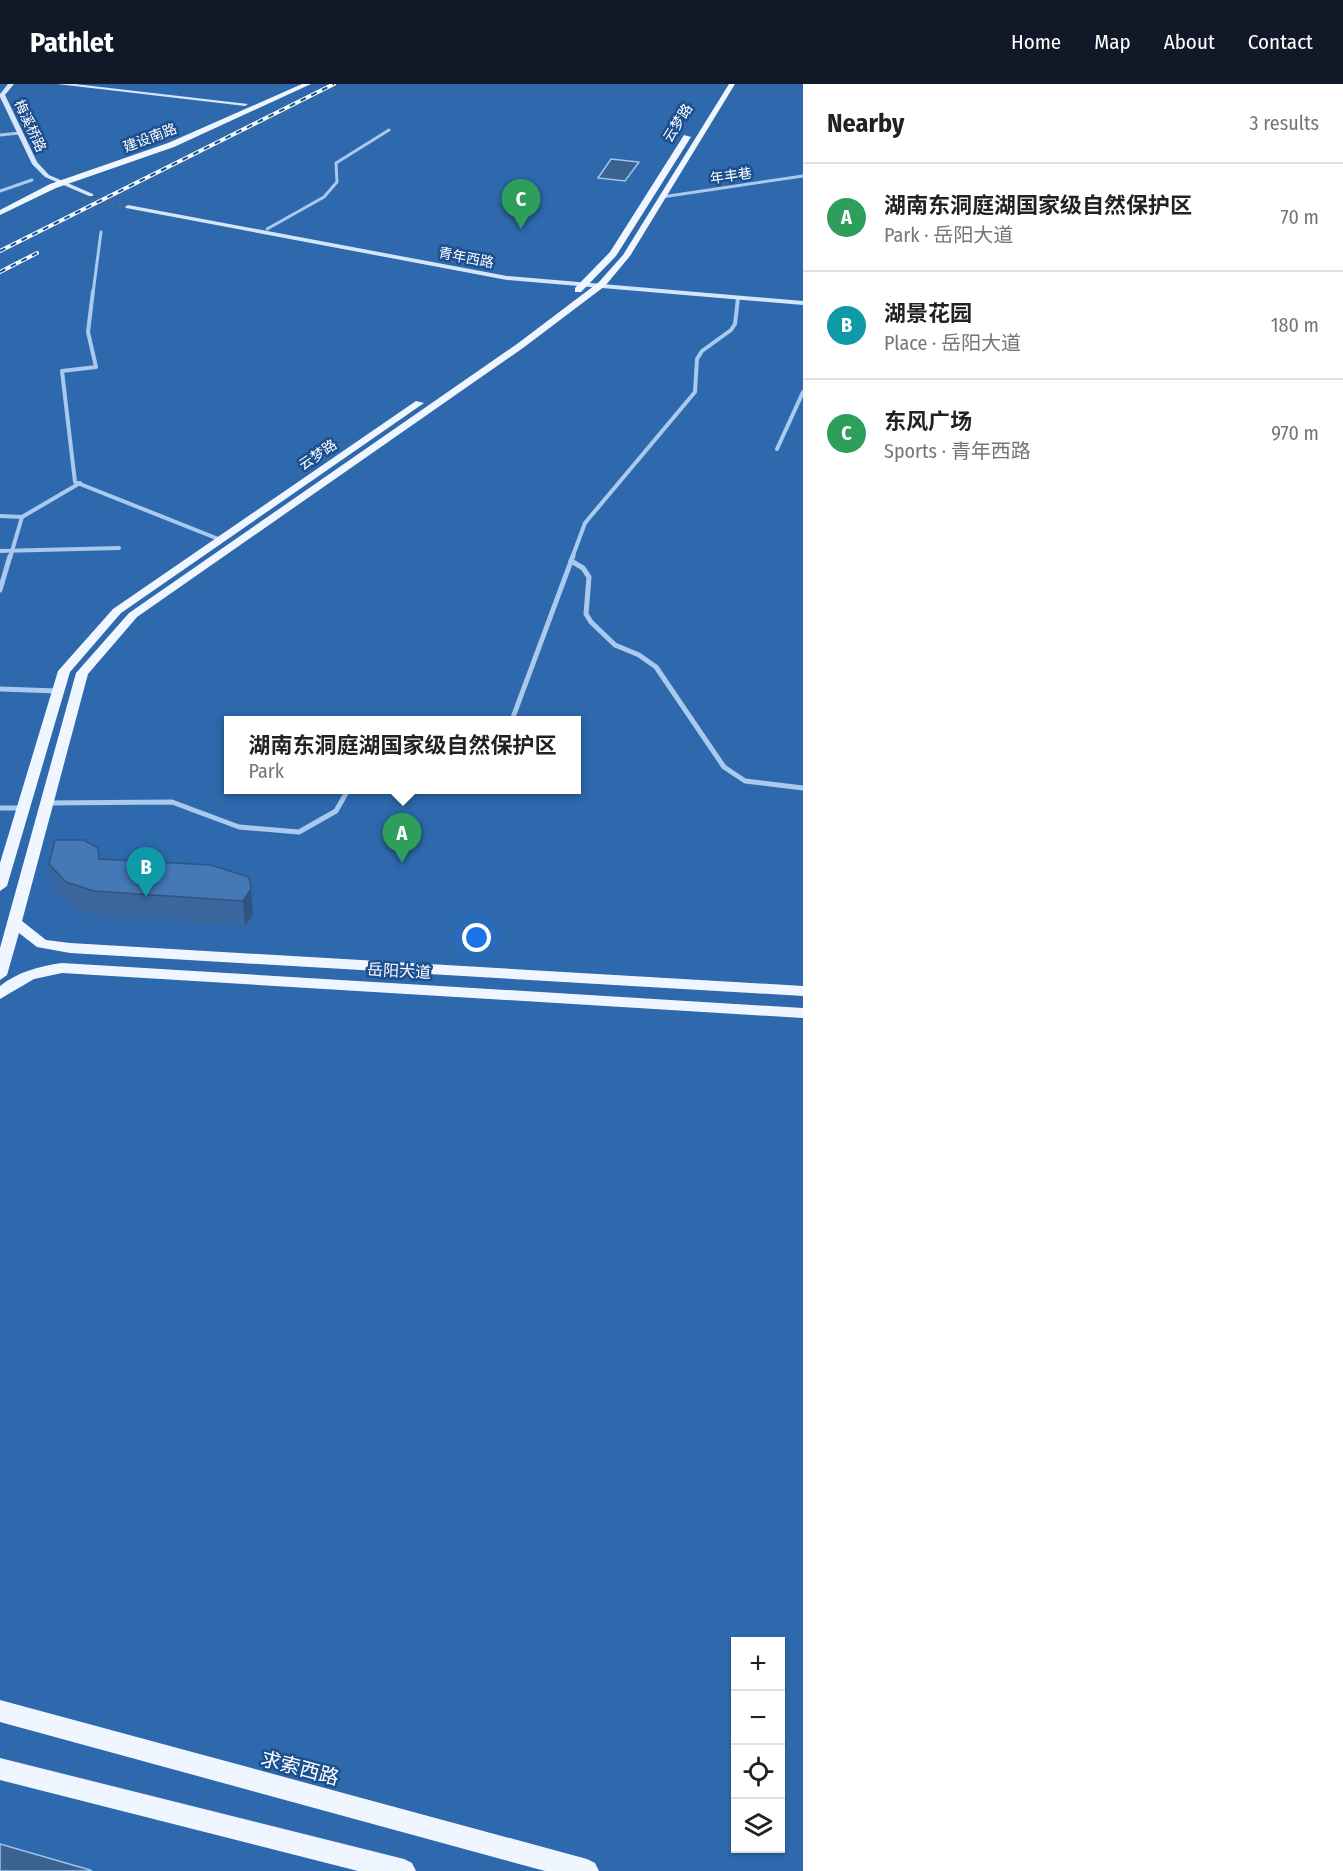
<!DOCTYPE html>
<meta charset="utf-8">
<style>
body{margin:0;font-family:"Fira Sans Condensed","Noto Sans SC",sans-serif;background:#f2f2f2;color:#222}
.controls{position:absolute;right:18px;bottom:18px;display:grid;overflow:hidden;border-radius:0px;box-shadow:0 2px 4px #0004}
.controls button{width:54px;height:54px;display:grid;place-items:center;padding:0;border:0;border-bottom:2px solid #e0e0e0;background:#fff;color:#222;font:30px sans-serif}
.you{position:absolute;left:477px;top:854px;width:21px;height:21px;margin:-15px;border:4px solid #fff;border-radius:50%;background:#1a73e8;box-shadow:0 0 0 9px #1a73e833}
.badge{display:grid;place-items:center;width:39px;height:39px;border-radius:50%;background:#111827;color:#fff;font-size:20px;font-weight:700}
.pin{position:absolute;translate:-50% -50px;filter:drop-shadow(0 2px 3px #0008)}
.pin::after{content:'';position:absolute;top:32px;width:21px;height:18px;background:inherit;clip-path:polygon(0 0,100% 0,50% 100%)}
.popup{position:absolute;left:224px;top:632px;width:357px;height:78px;box-sizing:border-box;display:grid;place-content:center;border-radius:0px;background:#fff;filter:drop-shadow(0 2px 4px #0005);font-size:20px;white-space:nowrap;color:#767676}
.popup b{font-size:22px;color:#222}
.popup::after{content:'';position:absolute;left:50%;top:100%;margin-left:-12px;border:12px solid transparent;border-top-color:#fff}
.list{margin:0;padding:0;list-style:none}
h2{display:flex;justify-content:space-between;align-items:center;height:78px;margin:0;padding:0 24px;font-size:26px}
h2 small{font-size:20px;font-weight:400;color:#767676}
.list li{display:grid;grid-template-columns:39px 1fr auto;gap:18px;align-items:center;box-sizing:border-box;height:108px;padding:0 24px;border-top:2px solid #e0e0e0}
.list b{display:block;font-size:22px;white-space:nowrap}
.list p{margin:0;font-size:20px;white-space:nowrap;color:#767676}
.list em{font-size:20px;font-style:normal;color:#767676}
.icon{flex:none;width:33px;height:33px;fill:none;stroke:currentColor;stroke-width:2;stroke-linecap:round;stroke-linejoin:round}
.map{position:relative;flex:none;width:803px;height:1787px;overflow:hidden}
header{display:flex;align-items:center;gap:36px;box-sizing:border-box;height:84px;padding:0 30px;background:#111827;color:#fff}
header strong{font-size:28px}
nav{display:flex;gap:33px;margin-inline-start:auto;font-size:21px}
main{display:flex}
aside{flex:1;background:#fff}
.map>svg:first-child{display:block}
.green{fill:#2e69ad;fill-rule:evenodd}
.water{fill:#3c6290;stroke:#9cc4f0;stroke-width:1.5}
.lines{fill:none;stroke-linecap:round;stroke-linejoin:round}
.secondary-tunnel{stroke:#3d69a0;stroke-width:6;stroke-dasharray:6 3;stroke-linecap:butt}
.minor-far2{stroke:#a9c9ee;stroke-width:3}
.minor-far1{stroke:#a9c9ee;stroke-width:4}
.minor{stroke:#a9c9ee;stroke-width:5}
.secondary{fill:#d6e6fa;fill-rule:evenodd}
.primary{fill:#f0f6ff;fill-rule:evenodd}
.rail-casing{stroke:#fff;stroke-width:4}
.rail{stroke:#1b4f8f;stroke-width:2;stroke-dasharray:6;stroke-linecap:butt}
.wall{fill:#3a679d}
.shaded-wall{fill:#305480}
.building{fill:#4478b7;stroke:#305480;stroke-width:1.5}
.labels{text-anchor:middle;dominant-baseline:central;stroke-width:5;stroke-linejoin:round;paint-order:stroke}
.far-street-label{font-size:14px;fill:#fff;stroke:#1b4f8f}
.street-label{font-size:16px;fill:#fff;stroke:#1b4f8f}
.near-street-label{font-size:20px;fill:#fff;stroke:#1b4f8f}
</style>
<header>
<strong>Pathlet</strong>
<nav><a>Home</a><a>Map</a><a>About</a><a>Contact</a></nav>
</header>
<main>
<div class="map">
<svg width="803" height="1787" viewBox="0 0 803 1787">
<rect width="100%" height="100%" fill="#1b4f8f"/>
<path class="green" d="M0,0H803V1787H0ZM228,636H576V706H228ZM736,1558H780V1764H736Z"/>
<g class="water">
<polygon points="611,75 639,78 625,97 598,94"/>
<polygon points="0,1760 90,1786 92,1787 0,1787"/>
</g>
<g class="lines">
<polyline class="secondary-tunnel" points="82,114 128,123"/>
<g class="minor-far2">
<polyline points="0,51 20,49"/>
<polyline points="0,107 32,96"/>
<polyline points="662,113 803,92"/>
<polyline points="267,145 324,113 337,98 336,79 389,46"/>
<polyline points="93,209 101,148"/>
</g>
<g class="minor-far1">
<polyline points="93,207 88,248 96,283 62,287 75,398 221,456"/>
<polyline points="777,365 803,308"/>
<polyline points="0,432 22,433 80,399"/>
<polyline points="0,467 119,464"/>
<polyline points="10,474 22,433"/>
<polyline points="572,474 585,439 695,308 697,275 702,267 731,246 735,240 738,214"/>
</g>
<g class="minor">
<polyline points="571,477 583,484 589,493 586,530 591,538 615,561 639,571 656,583 724,683 745,697 803,704"/>
<polyline points="0,506 10,472"/>
<polyline points="0,605 58,607"/>
<polyline points="512,636 573,472"/>
<polyline points="46,719 172,718 239,743 299,748 336,727 348,706"/>
<polyline points="0,724 22,724"/>
</g>
<g class="secondary">
<polygon points="8,0 14,0 5,11 37,78 49,91 93,110 93,112 89,112 45,93 32,80 0,13 0,10"/>
<polygon points="57,0 75,0 248,20 245,22"/>
<polygon points="128,121 507,192 803,217 803,221 507,196 126,124 125,123"/>
</g>
<g class="primary">
<polygon points="302,0 311,0 174,63 56,104 0,131 0,126 50,100 168,59"/>
<polygon points="729,0 735,0 630,172 605,202 523,264 137,533 88,590 22,837 46,856 70,859 803,902 803,912 70,869 37,863 19,849 7,891 0,896 0,864 76,589 129,529 517,260 599,198 623,171"/>
<polygon points="684,51 691,53 616,172 581,208 575,208 575,204 610,168"/>
<polygon points="416,317 424,319 121,529 70,588 7,802 0,807 0,779 58,587 113,525"/>
<path d="M62,879L803,924V934L62,889L34,895L0,915V902C18,888 39,882 62,879Z"/>
<polygon points="0,1616 587,1775 595,1779 599,1787 545,1787 0,1638"/>
<polygon points="0,1674 404,1775 412,1779 416,1787 358,1787 0,1696"/>
</g>
<g class="rail-casing">
<g id="rail">
<polyline points="0,167 334,0"/>
<polyline points="0,188 37,169"/>
</g>
</g>
<use href="#rail" class="rail"/>
</g>
<polygon class="wall" points="49,780 251,805 253,830 245,842 98,833 71,823 53,805"/>
<polygon class="shaded-wall" points="251,805 253,830 245,842 243,817"/>
<polygon class="building" points="55,756 84,756 98,764 99,775 211,781 249,793 251,805 243,817 94,807 66,798 49,780"/>
<g class="labels">
<g class="far-street-label">
<text transform="translate(678 39) rotate(-58)">云梦路</text>
<text transform="translate(30 42) rotate(65)">梅溪桥路</text>
<text transform="translate(150 54) rotate(-21)">建设南路</text>
<text transform="translate(731 92) rotate(-8)">年丰巷</text>
<text transform="translate(466 174) rotate(11)">青年西路</text>
<text transform="translate(318 371) rotate(-34)">云梦路</text>
</g>
<g class="street-label">
<text transform="translate(399 887) rotate(3)">岳阳大道</text>
</g>
<g class="near-street-label">
<text transform="translate(300 1684) rotate(15)">求索西路</text>
</g>
</g>
</svg>
<div class="controls">
<button>+</button>
<button>−</button>
<button><svg class="icon" aria-label="locate" viewBox="0 0 24 24"><circle cx="12" cy="12" r="6"/><path d="M12 2v4M12 18v4M2 12h4M18 12h4"/></svg></button>
<button><svg class="icon" aria-label="layers" viewBox="0 0 24 24"><path d="M12 4l9 5-9 5-9-5zM3 14l9 5 9-5"/></svg></button>
</div>
<div class="you"></div>
<div class="pin badge" style="left:402px;top:779px;background:#2e9e5b">A</div>
<div class="popup"><b>湖南东洞庭湖国家级自然保护区</b>Park</div>
<div class="pin badge" style="left:146px;top:813px;background:#0f9aa8">B</div>
<div class="pin badge" style="left:521px;top:145px;background:#2e9e5b">C</div>
</div>
<aside>
<h2>Nearby<small>3 results</small></h2>
<ul class="list">
<li><span class="badge" style="background:#2e9e5b">A</span><div><b>湖南东洞庭湖国家级自然保护区</b><p>Park · 岳阳大道</p></div><em>70 m</em></li>
<li><span class="badge" style="background:#0f9aa8">B</span><div><b>湖景花园</b><p>Place · 岳阳大道</p></div><em>180 m</em></li>
<li><span class="badge" style="background:#2e9e5b">C</span><div><b>东风广场</b><p>Sports · 青年西路</p></div><em>970 m</em></li>
</ul>
</aside>
</main>
